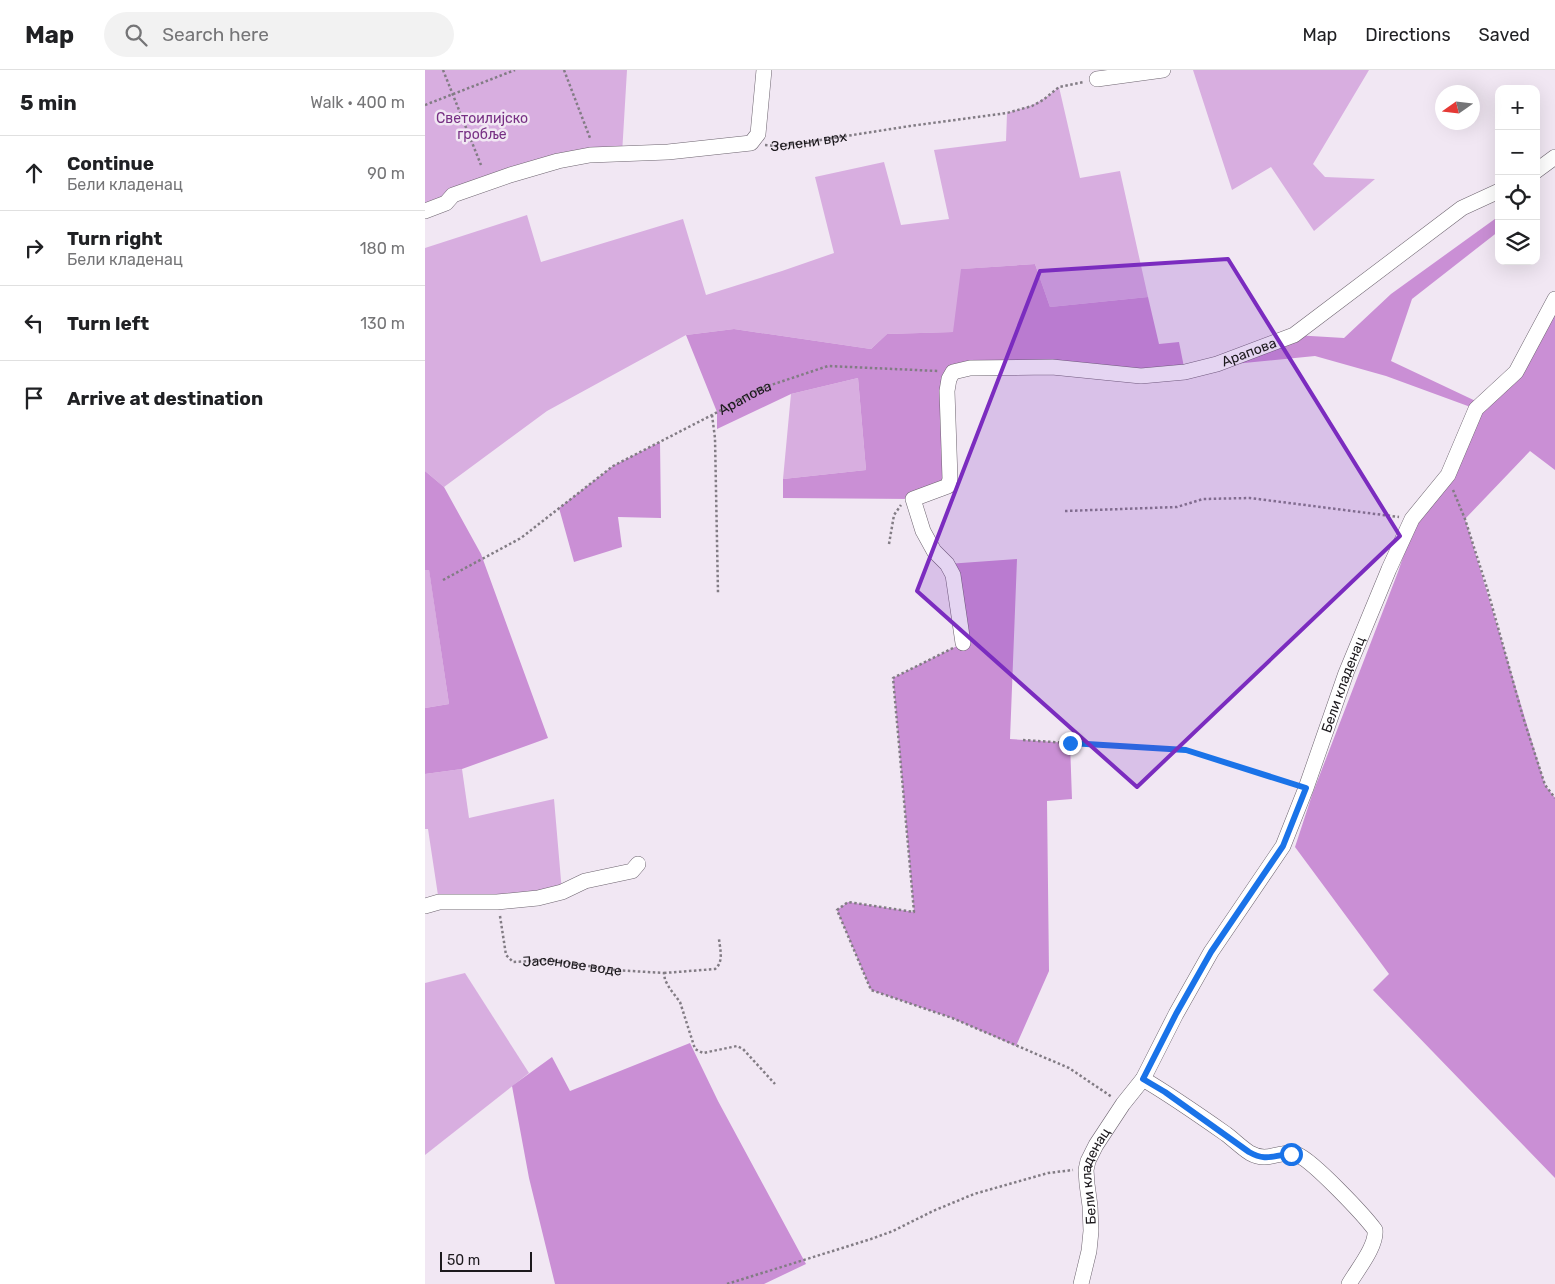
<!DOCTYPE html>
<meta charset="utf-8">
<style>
body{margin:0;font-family:Rubik,sans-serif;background:#f2f2f2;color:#202124}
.controls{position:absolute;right:15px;top:15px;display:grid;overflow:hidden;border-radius:10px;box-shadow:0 5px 20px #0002}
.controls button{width:45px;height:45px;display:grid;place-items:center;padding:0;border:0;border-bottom:1px solid #e0e0e0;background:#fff;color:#202124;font:25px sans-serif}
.compass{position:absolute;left:1010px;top:15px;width:45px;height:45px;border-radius:50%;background:#fff;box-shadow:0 5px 20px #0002;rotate:256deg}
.scale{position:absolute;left:15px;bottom:12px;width:92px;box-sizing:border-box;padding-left:5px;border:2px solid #1c191d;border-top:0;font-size:14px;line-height:18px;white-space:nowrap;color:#1c191d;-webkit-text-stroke:4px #f1e7f3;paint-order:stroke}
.stop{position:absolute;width:15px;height:15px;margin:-11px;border:4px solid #1a73e8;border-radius:50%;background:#fff}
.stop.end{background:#1a73e8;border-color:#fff;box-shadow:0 1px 5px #0008}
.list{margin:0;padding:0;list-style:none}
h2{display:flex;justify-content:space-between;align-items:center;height:65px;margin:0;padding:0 20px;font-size:21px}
h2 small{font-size:16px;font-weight:400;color:#757577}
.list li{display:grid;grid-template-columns:32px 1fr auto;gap:15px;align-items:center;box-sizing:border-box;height:75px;padding:0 20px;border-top:1px solid #e0e0e0}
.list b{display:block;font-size:19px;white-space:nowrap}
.list p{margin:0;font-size:16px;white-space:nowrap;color:#757577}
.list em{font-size:16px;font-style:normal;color:#757577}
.icon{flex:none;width:28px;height:28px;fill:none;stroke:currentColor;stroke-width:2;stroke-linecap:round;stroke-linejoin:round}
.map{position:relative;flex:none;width:1130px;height:1214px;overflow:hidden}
header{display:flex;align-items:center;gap:30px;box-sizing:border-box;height:70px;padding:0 25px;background:#fff;border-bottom:1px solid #e0e0e0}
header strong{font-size:24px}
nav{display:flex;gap:28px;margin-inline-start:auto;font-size:18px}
.search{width:350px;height:45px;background:#f2f2f2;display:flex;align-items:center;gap:12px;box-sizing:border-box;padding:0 18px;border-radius:28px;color:#757577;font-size:19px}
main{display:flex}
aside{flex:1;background:#fff}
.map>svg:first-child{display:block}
.green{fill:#d8aee0}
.forest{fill:#ca8fd5}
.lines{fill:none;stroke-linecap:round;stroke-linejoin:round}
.minor-casing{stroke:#6d646f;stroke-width:16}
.path{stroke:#827c84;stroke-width:2.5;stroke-dasharray:2.5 2.5;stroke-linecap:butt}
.minor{stroke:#fff;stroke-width:15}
.route{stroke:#1a73e8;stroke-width:6}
.marked{fill:#7b2cbf;fill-opacity:0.2;stroke:#7b2cbf;stroke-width:4;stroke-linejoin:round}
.labels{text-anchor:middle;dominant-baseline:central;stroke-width:5;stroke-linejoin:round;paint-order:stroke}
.park-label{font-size:14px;fill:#773084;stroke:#f1e7f3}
.street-label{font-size:14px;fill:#1c191d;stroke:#f1e7f3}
</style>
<header>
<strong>Map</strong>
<div class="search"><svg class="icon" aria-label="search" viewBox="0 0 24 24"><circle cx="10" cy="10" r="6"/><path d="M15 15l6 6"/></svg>Search here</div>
<nav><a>Map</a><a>Directions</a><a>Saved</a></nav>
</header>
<main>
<aside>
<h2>5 min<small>Walk · 400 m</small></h2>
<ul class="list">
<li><svg class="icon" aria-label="ahead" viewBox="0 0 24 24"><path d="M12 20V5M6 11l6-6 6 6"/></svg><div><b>Continue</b><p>Бели кладенац</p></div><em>90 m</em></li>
<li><svg class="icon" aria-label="right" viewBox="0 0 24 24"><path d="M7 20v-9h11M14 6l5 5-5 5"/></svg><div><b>Turn right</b><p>Бели кладенац</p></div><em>180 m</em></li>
<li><svg class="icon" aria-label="left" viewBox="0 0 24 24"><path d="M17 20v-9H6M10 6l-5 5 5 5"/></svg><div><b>Turn left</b></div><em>130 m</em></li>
<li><svg class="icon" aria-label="arrive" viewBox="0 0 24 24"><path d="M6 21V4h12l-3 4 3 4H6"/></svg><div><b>Arrive at destination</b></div></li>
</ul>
</aside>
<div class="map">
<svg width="1130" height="1214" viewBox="0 0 1130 1214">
<rect width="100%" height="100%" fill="#f1e7f3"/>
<g class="green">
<polygon points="0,0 202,0 197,84 165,85 0,141"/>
<polygon points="768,0 944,0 888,94 900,107 950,109 889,161 846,97 807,120"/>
<path d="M634,17L655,108L695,101L723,227L625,237L610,194L537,199L529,262L462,264L446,279L309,259L261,265L122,341L19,417L0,401V178L102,145L116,192L258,149L281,225L357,201L409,183L390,107L459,92L476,155L524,149L509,80L581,71L582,43C607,36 614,34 634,17Z"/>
<polygon points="433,308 441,400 358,409 366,324"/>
<polygon points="4,499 24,634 0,638 0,500"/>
<polygon points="37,699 44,748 129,729 137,822 14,832 3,759 0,759 0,704"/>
<polygon points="40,903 104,1003 0,1085 0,913"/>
</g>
<g class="forest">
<polygon points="1074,146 1074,161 987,229 966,291 1057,334 1091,302 1130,229 1130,400 1105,381 1040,449 1120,715 1130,728 1130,1108 948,920 964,904 870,777 887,725 973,502 989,454 1051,339 961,306 890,286 809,294 760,302 528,302 525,409 488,429 358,428 358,409 441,400 433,308 366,324 292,359 292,342 261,265 309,259 446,279 462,264 528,262 536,199 610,194 625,237 723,227 734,274 754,272 760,302 869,265 919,268 966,224"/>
<polygon points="235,372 236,448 193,447 197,477 149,492 134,438 188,396"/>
<polygon points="0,401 19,417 56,484 123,668 37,699 0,704 0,638 24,634 4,500 0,500"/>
<polygon points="592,489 585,669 645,673 647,729 622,731 624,901 591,976 527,948 446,920 412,840 423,832 489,842 468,608 538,573 522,494"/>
<polygon points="265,973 293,1031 381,1194 339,1214 130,1214 104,1108 87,1016 127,987 145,1021"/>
</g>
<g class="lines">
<g class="minor-casing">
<g id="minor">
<polyline points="672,9 738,0"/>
<polyline points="1111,101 1130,87"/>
<polyline points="0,141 21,133 28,125 85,105 133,91 165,85 243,82 326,73 333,64 339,0"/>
<path id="s4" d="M538,573L528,505L522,494L509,481L498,461L488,429L523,416L525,409L522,321L524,309L528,302L545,298L627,297L716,306L760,302L792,294L869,265L1037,138L1074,121"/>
<polyline points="0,836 14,832 72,832 113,828 137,822 160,811 207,801 213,794"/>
<path d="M718,1009C747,1026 774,1045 801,1064C809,1070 817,1078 825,1083C844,1094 856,1078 873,1085C889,1092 939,1145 950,1160C952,1176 932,1200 924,1214"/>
<path id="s5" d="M656,1214L664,1181L666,1161L665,1136L662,1114L661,1100L663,1091L671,1075L698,1034L718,1009L751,944L786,882L858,776L881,718L921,603L964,499L987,449L1023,405L1051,339L1091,302L1130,229"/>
</g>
</g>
<g class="path">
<polyline points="18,0 56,95"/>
<polyline points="139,0 165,68"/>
<polyline points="0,35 90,0"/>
<path id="s1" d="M340,75L351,76L383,72L485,56L582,43L607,36L618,30L634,17L659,12"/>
<polyline points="287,345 290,368 293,523"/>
<polyline points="1028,420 1040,449 1062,518 1098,647 1120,715 1130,728"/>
<polyline points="640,441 752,437 778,429 825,428 974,447"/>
<polyline points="464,474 469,445 476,435"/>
<path id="s2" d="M18,510L96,468L188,396L287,345L337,318L403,296L513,301"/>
<polyline points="528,578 468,608 489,842 423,832 412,840 446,920 527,948 644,998 687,1027"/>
<polyline points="598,670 761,681 870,714"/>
<path id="s3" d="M75,846L81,885L88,892L124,890L190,900L239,903L240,910L245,919L255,932L270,979L278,983L312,976L318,979L350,1014"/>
<path d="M239,903L290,899C299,892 295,879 294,869"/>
<polyline points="302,1214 446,1169 468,1161 508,1141 549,1124 623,1103 648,1100"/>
</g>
<use href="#minor" class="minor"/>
</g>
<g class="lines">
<path class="route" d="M645,673L761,680L881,718L858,776L786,882L751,944L718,1009L740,1022L824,1082C842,1092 848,1085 866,1084"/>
</g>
<path class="marked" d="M803,189L975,466L712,717L492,521L615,201Z"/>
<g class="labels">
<g class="park-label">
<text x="57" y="48">Светоилијско<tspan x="57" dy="16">гробље</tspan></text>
</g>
<g class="street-label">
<text stroke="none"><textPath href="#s1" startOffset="44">Зелени врх</textPath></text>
<text stroke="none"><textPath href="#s4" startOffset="609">Арапова</textPath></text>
<text stroke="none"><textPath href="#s2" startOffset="354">Арапова</textPath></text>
<text stroke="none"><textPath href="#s5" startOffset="668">Бели кладенац</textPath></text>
<text stroke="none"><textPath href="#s3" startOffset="109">Јасенове воде</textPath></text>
<text stroke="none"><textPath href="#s5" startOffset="111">Бели кладенац</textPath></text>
</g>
</g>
</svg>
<div class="controls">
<button>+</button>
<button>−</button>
<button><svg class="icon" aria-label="locate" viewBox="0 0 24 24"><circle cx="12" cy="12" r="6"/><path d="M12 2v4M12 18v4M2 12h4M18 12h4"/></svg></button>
<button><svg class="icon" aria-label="layers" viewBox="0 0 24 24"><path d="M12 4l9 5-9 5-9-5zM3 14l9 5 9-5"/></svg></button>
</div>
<svg class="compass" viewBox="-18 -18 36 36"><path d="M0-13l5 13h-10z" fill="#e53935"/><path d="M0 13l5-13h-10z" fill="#757577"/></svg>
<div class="scale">50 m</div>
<div class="stop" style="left:866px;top:1084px"></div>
<div class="stop end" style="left:645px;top:673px"></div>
</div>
</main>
